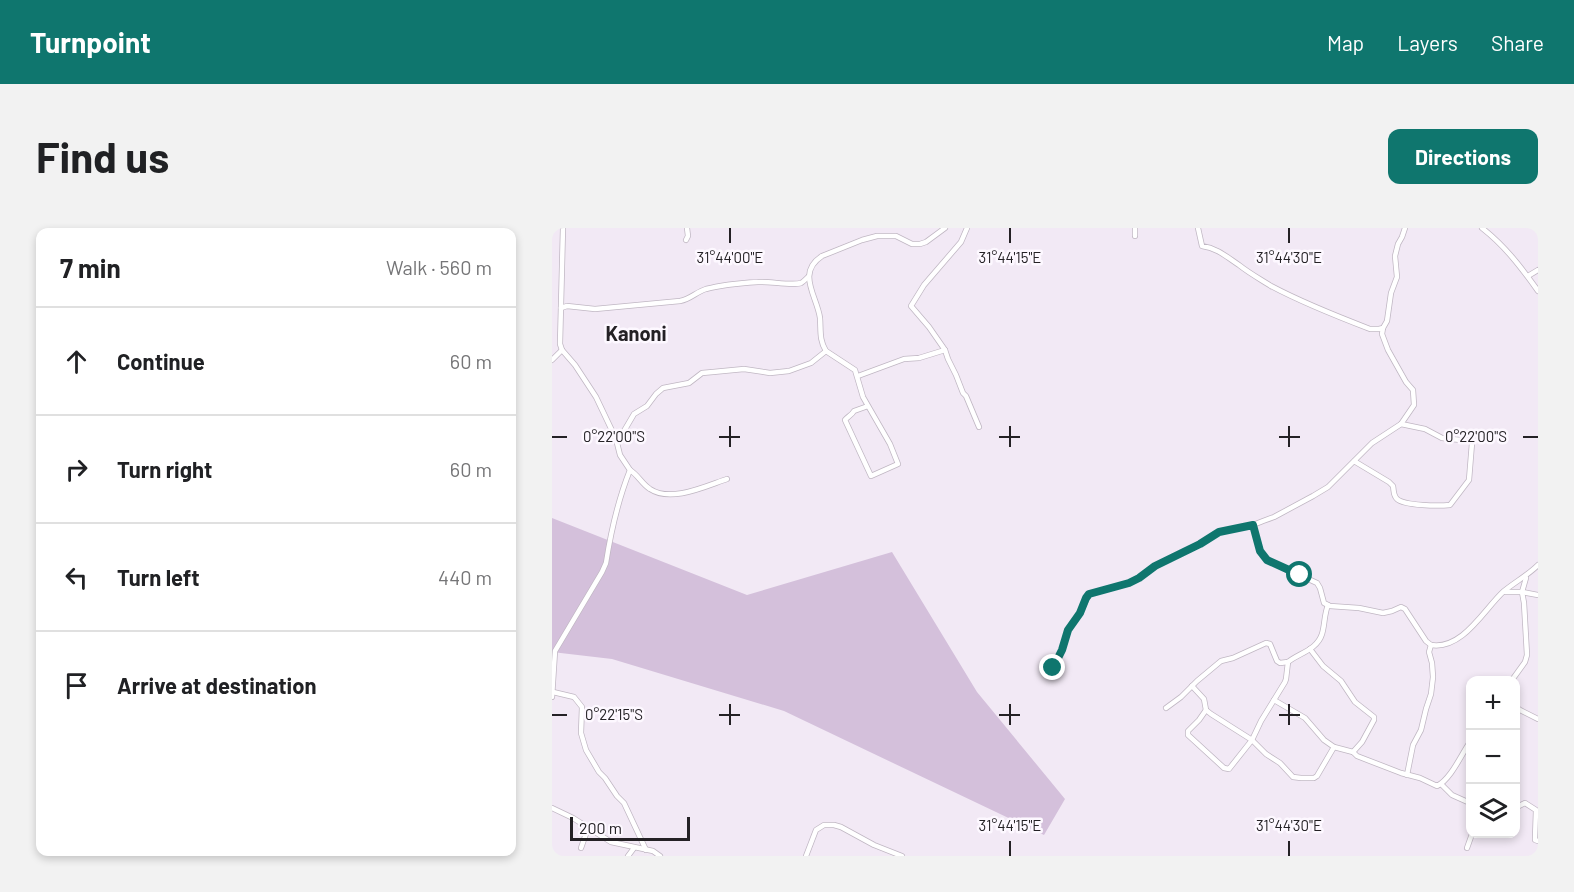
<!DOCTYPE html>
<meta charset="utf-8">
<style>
body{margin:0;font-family:Barlow,sans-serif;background:#f2f2f2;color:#202124}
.controls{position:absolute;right:18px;bottom:18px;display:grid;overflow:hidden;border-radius:12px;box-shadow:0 3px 9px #0003}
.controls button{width:54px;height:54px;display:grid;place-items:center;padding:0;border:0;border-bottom:2px solid #e0e0e0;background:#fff;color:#202124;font:30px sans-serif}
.scale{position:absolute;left:18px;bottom:15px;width:120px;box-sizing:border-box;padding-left:6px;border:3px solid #242125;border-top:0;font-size:16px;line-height:21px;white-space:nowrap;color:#242125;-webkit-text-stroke:4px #fdf8ff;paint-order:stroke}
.stop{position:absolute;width:18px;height:18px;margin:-14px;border:4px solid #0f766e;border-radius:50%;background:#fff}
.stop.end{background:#0f766e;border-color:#fff;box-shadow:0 2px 6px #0008}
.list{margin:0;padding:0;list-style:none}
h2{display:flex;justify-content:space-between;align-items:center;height:78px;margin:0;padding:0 24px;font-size:26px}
h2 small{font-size:20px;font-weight:400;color:#757577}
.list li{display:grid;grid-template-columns:39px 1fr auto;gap:18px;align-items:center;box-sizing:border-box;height:108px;padding:0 24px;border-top:2px solid #e0e0e0}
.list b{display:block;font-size:22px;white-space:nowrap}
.list em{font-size:20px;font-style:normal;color:#757577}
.icon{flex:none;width:33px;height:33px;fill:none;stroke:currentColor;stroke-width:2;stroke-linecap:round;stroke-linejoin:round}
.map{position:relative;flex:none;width:986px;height:628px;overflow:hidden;border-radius:12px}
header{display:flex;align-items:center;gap:36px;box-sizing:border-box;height:84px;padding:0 30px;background:#0f766e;color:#fff}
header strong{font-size:28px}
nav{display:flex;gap:33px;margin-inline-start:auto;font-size:21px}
.intro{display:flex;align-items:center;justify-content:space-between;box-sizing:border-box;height:144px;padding:0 36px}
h1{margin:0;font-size:42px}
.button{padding:15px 27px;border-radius:12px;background:#0f766e;color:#fff;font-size:21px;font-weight:700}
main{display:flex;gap:36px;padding:0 36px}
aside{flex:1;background:#fff;border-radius:12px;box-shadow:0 3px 9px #0003}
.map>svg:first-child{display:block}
.green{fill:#d4c0db}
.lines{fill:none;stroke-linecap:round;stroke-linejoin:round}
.minor-casing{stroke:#c0b7c3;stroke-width:6}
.minor{stroke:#fff;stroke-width:4.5}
.route{stroke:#0f766e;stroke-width:8}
.ticks{fill:none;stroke:#242125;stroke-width:2}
.labels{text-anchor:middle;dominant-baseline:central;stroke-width:5;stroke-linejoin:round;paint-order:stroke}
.quarter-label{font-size:20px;font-weight:bold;fill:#242125;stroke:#fdf8ff}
.ticks-label{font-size:15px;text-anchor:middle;fill:#242125;stroke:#fdf8ff;stroke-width:5;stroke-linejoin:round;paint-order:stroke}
</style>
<header>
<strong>Turnpoint</strong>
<nav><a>Map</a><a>Layers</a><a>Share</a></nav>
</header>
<div class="intro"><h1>Find us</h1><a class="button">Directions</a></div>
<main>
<aside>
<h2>7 min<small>Walk · 560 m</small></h2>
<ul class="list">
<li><svg class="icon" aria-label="ahead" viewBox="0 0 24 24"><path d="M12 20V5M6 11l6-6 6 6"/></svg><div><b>Continue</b></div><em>60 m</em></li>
<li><svg class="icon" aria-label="right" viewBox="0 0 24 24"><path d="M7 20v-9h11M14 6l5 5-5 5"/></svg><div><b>Turn right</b></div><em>60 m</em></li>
<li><svg class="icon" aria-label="left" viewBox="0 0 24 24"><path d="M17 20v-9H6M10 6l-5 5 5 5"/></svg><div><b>Turn left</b></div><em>440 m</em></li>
<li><svg class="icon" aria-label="arrive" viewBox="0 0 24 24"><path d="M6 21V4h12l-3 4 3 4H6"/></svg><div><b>Arrive at destination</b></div></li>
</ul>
</aside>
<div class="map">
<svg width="986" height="628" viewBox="0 0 986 628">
<rect width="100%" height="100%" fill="#f2e9f5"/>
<polygon class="green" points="0,290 195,367 340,324 425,464 513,571 492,607 232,483 60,431 0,424"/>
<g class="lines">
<g class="minor-casing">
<g id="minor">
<polyline points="415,0 409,14 372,57 359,78 377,99 393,122 396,131 404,147 411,165 414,168 427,199"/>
<path d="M646,0L650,18C665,20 675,29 687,37C697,45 708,51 719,58C751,75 784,88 818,101H827L831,100L835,93L839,65L845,49L843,28L846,16L850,9L853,0"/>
<path d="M930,0C953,18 969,39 986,63"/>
<polyline points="583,8 583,0"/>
<polyline points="134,12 136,8 135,0"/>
<polyline points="976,48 986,42"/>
<path d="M9,80L15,78L43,81L128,73C139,71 144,64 154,61C169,57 190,55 206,54C217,53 240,58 249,55C251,54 254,51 256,49"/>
<polyline points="831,100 830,106 836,122 854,154 861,162 862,177 849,196"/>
<polyline points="0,132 10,122"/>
<polyline points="306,148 352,131 367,130 393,122"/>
<path d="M316,178L302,183C300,187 295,189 293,192L319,248L346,236L338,216L311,169L303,142L274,123C267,112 269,102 268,90C265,68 244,45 270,28L310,12L325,8H344L360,16H368L374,14L393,0"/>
<polyline points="64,211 72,203 82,186 95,178 104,166 111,160 137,155 150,145 161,144 192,141 218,145 237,143 259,135 274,123"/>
<path d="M78,242C86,247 90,256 98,261C119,275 154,258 175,251"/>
<polyline points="701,297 708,323 715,332 765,355 768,360 772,375 778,378 807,380 831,385 840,383 849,379 853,381 874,413 879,417"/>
<polyline points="953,364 970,364 986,367"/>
<polyline points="758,421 771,438 789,453 803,474 822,489 822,492 810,514 801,524"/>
<path d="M501,440L510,421L516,402L528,385L537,366L577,355L587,350L603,338L648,316L667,304L701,297L711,293L722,289L761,268L776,259L820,215L849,196L873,201L890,210L918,213L920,215L917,252L898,277C887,278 853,278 845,271C841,267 842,263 841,258L837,254L802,233"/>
<polyline points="960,452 973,434 975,427 972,375 970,364 974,350"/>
<polyline points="640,458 652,471 654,482 659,486 700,512 714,526 728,535 741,549 749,550 762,550 765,548 782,519"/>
<polyline points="1,464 22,469 30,479 29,505 34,522 47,544 53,550 65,568 72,575 94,622"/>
<path d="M0,469L3,423L50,344L54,335C59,303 66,272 78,242L68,227L64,211L44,169L23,137L10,122L8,116L11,0"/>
<path d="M722,472L753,490L772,512L782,519L801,524L805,528L849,545L868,550L885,558C899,551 909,527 918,514"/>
<polyline points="963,478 968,482 986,491"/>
<polyline points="614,480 629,469 645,453 669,433 681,430 714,415 718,416 725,433 728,435 736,434"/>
<path d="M654,482L647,492L636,503V507L672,540L677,541L700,512L709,493L733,454L734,451L736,434C747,425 765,422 770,406C773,396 772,387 776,377"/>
<path d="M855,547L861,517L869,502L874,481L879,466L881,449L880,435L877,424L879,417C911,422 932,381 952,363C963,354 976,347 986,337"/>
<polyline points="889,556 900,567 918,575"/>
<polyline points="0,580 21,590 59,614 101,623 108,628"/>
<polyline points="963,580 973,575 984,582 983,610 983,612 986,613"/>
<polyline points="29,620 36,600"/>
<polyline points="915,620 920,606"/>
<polyline points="76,628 82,620"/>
<polyline points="254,628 264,602 272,597 282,597 289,599 322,617 350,628"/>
</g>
</g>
<use href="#minor" class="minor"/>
</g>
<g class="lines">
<polyline class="route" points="501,440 510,422 516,402 528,385 534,370 537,366 577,355 587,350 603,338 648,316 667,304 701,297 708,323 715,332 748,347"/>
</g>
<path class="ticks" d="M178,0V15M458,0V15M737,0V15M178,198V219M458,198V219M737,198V219M0,209H15M167,209H188M447,209H468M727,209H748M971,209H986M178,476V497M458,476V497M737,476V497M0,487H15M167,487H188M447,487H468M727,487H748M458,613V628M737,613V628"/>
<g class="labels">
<g class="quarter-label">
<text x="84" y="105">Kanoni</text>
</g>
</g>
<g class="ticks-label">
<text x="178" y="35">31°44'00"E</text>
<text x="458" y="35">31°44'15"E</text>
<text x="737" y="35">31°44'30"E</text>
<text x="62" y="214">0°22'00"S</text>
<text x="924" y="214">0°22'00"S</text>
<text x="62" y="492">0°22'15"S</text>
<text x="458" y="603">31°44'15"E</text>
<text x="737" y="603">31°44'30"E</text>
</g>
</svg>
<div class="controls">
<button>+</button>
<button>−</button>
<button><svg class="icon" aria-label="layers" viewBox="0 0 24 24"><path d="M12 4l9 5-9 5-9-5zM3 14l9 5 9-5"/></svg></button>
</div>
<div class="scale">200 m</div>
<div class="stop" style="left:748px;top:347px"></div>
<div class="stop end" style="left:501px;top:440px"></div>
</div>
</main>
